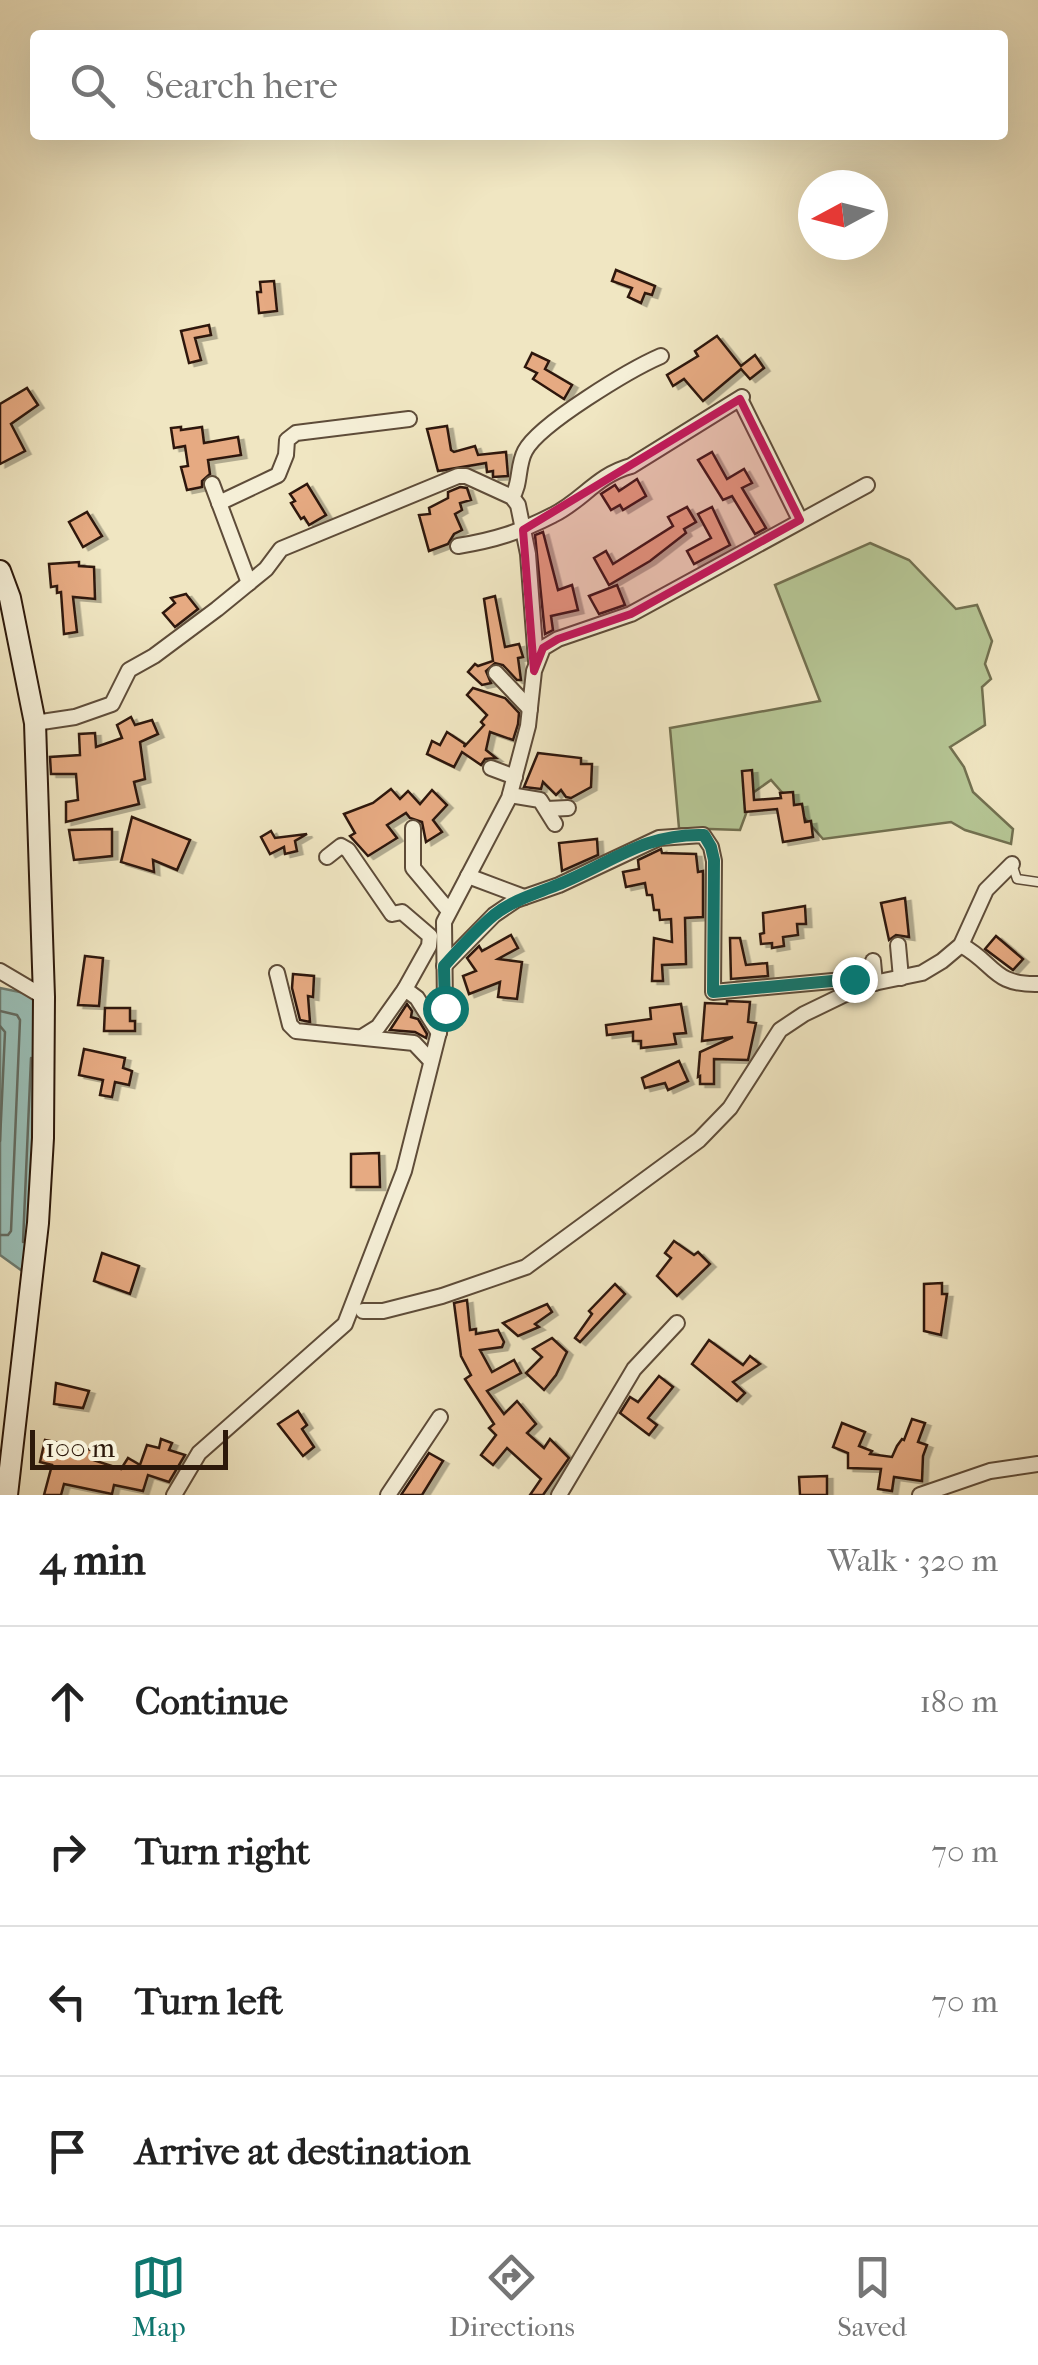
<!DOCTYPE html>
<meta charset="utf-8">
<style>
body{margin:0;font-family:"IM FELL French Canon",serif;background:#f2f2f2;color:#222}
.compass{position:absolute;left:798px;top:170px;width:90px;height:90px;border-radius:50%;background:#fff;box-shadow:0 10px 40px #0002;rotate:263deg}
.scale{position:absolute;left:30px;bottom:25px;width:198px;box-sizing:border-box;padding-left:10px;border:5px solid #2d190b;border-top:0;font-size:28px;line-height:35px;white-space:nowrap;color:#2d190b;-webkit-text-stroke:8px #f5efd7;paint-order:stroke}
.stop{position:absolute;width:30px;height:30px;margin:-22px;border:8px solid #0f766e;border-radius:50%;background:#fff}
.stop.end{background:#0f766e;border-color:#fff;box-shadow:0 2px 10px #0008}
.list{margin:0;padding:0;list-style:none}
h2{display:flex;justify-content:space-between;align-items:center;height:130px;margin:0;padding:0 40px;font-size:42px}
h2 small{font-size:32px;font-weight:400;color:#767676}
.list li{display:grid;grid-template-columns:65px 1fr auto;gap:30px;align-items:center;box-sizing:border-box;height:150px;padding:0 40px;border-top:2px solid #e0e0e0}
.list b{display:block;font-size:38px;white-space:nowrap}
.list em{font-size:32px;font-style:normal;color:#767676}
.icon{flex:none;width:55px;height:55px;fill:none;stroke:currentColor;stroke-width:2;stroke-linecap:round;stroke-linejoin:round}
.map{position:relative;flex:none;width:1038px;height:1495px;overflow:hidden}
.search{position:absolute;background:#fff;box-shadow:0 10px 40px #0002;left:30px;right:30px;top:30px;height:110px;display:flex;align-items:center;gap:25px;box-sizing:border-box;padding:0 35px;border-radius:10px;color:#767676;font-size:38px}
.sheet{height:730px;background:#fff}
nav{display:flex;justify-content:space-around;align-items:center;box-sizing:border-box;height:140px;border-top:2px solid #e0e0e0;background:#fff;font-size:28px;color:#767676}
nav a{display:grid;justify-items:center;gap:5px}
nav .on{color:#0f766e}
.map>svg:first-child{display:block}
.green{fill:#b6c695;stroke:#727050;stroke-width:2.5}
.water{fill:#9abfb7;stroke:#6e7d72;stroke-width:2.5}
.lines{fill:none;stroke-linecap:round;stroke-linejoin:round}
.shore{stroke:#646c61;stroke-width:2.5}
.building{fill:#e6aa82;stroke:#2d190b;stroke-width:2.5;filter:url(#shadow)}
.service-casing{stroke:#5e4c39;stroke-width:11}
.minor-casing{stroke:#5e4c39;stroke-width:18}
.secondary-casing{stroke:#2d190b;stroke-width:24}
.service{stroke:#f5efd7;stroke-width:8}
.minor{stroke:#f5efd7;stroke-width:14}
.secondary{stroke:#f5efd7;stroke-width:20}
.route{stroke:#0f766e;stroke-width:12}
.marked{fill:#c2185b;fill-opacity:0.2;stroke:#c2185b;stroke-width:8;stroke-linejoin:round}
</style>
<div class="map">
<svg width="1038" height="1495" viewBox="0 0 1038 1495">
<defs>
<filter id="shadow"><feDropShadow dx="5.5" dy="3" stdDeviation="0" flood-color="#0004"/></filter>
</defs>
<rect width="100%" height="100%" fill="#f0e6c2"/>
<filter id="stains"><feTurbulence type="fractalNoise" baseFrequency=".002" numOctaves="4"/><feColorMatrix values="0 0 0 0 .2 0 0 0 0 .09 0 0 0 0 .02 0 0 0 .5 -.17"/></filter>
<radialGradient id="worn" r=".72"><stop offset=".6" stop-color="#630" stop-opacity="0"/><stop offset="1" stop-color="#630" stop-opacity=".3"/></radialGradient>
<polygon class="green" points="870,543 909,560 956,609 977,605 992,641 985,664 991,679 982,687 985,725 950,747 964,767 973,792 1013,829 1011,844 965,830 951,822 823,839 771,780 754,792 740,830 679,828 670,728 820,701 775,585"/>
<polygon class="water" points="0,988 44,997 32,1278 0,1255"/>
<g class="lines">
<g class="shore">
<polyline points="0,1011 17,1015 20,1020 11,1231 8,1235 0,1235"/>
<polyline points="0,1026 5,1032 0,1141"/>
<polyline points="23,1242 31,1058"/>
</g>
</g>
<g class="building">
<polygon points="616,270 655,286 652,295 645,293 641,303 628,297 632,288 612,281"/>
<polygon points="274,281 277,311 259,313 257,292 261,292 260,282"/>
<polygon points="209,325 211,335 195,338 201,360 189,363 181,331"/>
<polygon points="717,336 741,366 755,355 764,368 750,379 741,369 703,401 684,379 673,386 667,375 698,356 695,351"/>
<polygon points="532,353 549,361 545,369 572,385 564,399 533,379 537,373 525,367"/>
<polygon points="27,388 38,405 11,424 25,451 0,464 0,404"/>
<polygon points="447,426 451,450 454,452 475,446 478,455 506,452 508,476 493,477 493,471 487,472 486,463 438,471 427,429"/>
<polygon points="181,427 181,430 202,427 204,443 238,437 241,455 208,460 210,474 202,481 202,487 187,490 181,467 188,466 185,446 174,448 171,428"/>
<polygon points="712,452 727,479 744,469 752,483 742,488 766,528 755,534 732,496 723,500 698,460"/>
<polygon points="637,479 646,496 623,510 620,505 611,510 601,494 615,485 619,491"/>
<polygon points="307,484 326,515 309,525 304,517 301,519 291,503 295,501 290,494"/>
<polygon points="460,487 467,488 471,500 460,503 462,510 455,514 462,530 454,534 448,544 429,551 419,515 430,514 429,508 448,498 448,492"/>
<polygon points="687,507 696,522 684,529 686,533 650,561 609,585 594,558 606,551 613,564 673,526 668,517"/>
<polygon points="712,507 730,545 694,564 687,551 711,538 698,514"/>
<polygon points="87,512 102,536 83,547 69,522"/>
<polygon points="543,532 558,590 572,585 578,610 551,616 553,630 545,634 535,535"/>
<polygon points="79,562 79,566 94,567 95,599 73,597 77,632 64,634 61,592 57,593 57,586 51,587 49,564"/>
<polygon points="617,585 625,605 599,614 589,596"/>
<polygon points="186,594 198,609 175,627 163,613 175,603 171,598"/>
<polygon points="495,596 505,647 519,644 523,657 518,658 521,680 517,680 503,665 495,663 486,671 491,683 482,685 468,672 475,664 478,666 493,661 484,599"/>
<polygon points="473,688 505,698 519,713 518,724 513,740 490,732 486,750 496,758 485,759 481,765 462,752 454,767 427,754 432,741 440,745 447,732 465,744 464,747 484,725 481,722 487,715 467,695"/>
<polygon points="131,717 135,725 152,720 158,734 140,742 145,779 134,782 139,804 66,822 66,802 78,800 76,774 51,774 50,757 80,755 79,734 95,733 96,747 122,738 117,725"/>
<polygon points="538,753 581,758 581,764 592,764 591,787 571,798 566,797 561,790 556,795 543,782 541,789 524,787"/>
<polygon points="752,770 754,800 781,798 780,793 793,792 794,805 802,804 805,822 811,821 813,837 783,842 777,809 745,812 742,771"/>
<polygon points="391,789 400,799 408,791 420,804 432,790 447,805 433,820 442,832 426,842 422,822 410,818 406,813 387,825 397,838 368,856 350,836 355,833 344,814 373,803"/>
<polygon points="132,817 190,840 177,870 153,860 154,872 121,862"/>
<polygon points="112,829 112,856 74,860 69,830"/>
<polygon points="271,831 275,838 307,834 295,841 297,851 285,854 284,847 270,854 261,837"/>
<polygon points="597,839 598,855 562,871 559,843"/>
<polygon points="661,849 662,853 696,854 698,872 703,871 703,917 685,918 686,964 662,965 663,981 652,981 654,938 672,942 671,919 660,920 659,910 654,910 652,895 647,895 645,883 626,887 623,872 639,869 638,860"/>
<polygon points="905,898 909,937 896,935 889,940 881,903"/>
<polygon points="805,906 806,924 797,924 798,935 783,937 784,946 772,948 772,943 761,944 760,934 764,933 763,913"/>
<polygon points="511,935 518,948 498,959 522,962 517,999 498,997 500,982 469,994 463,976 476,971 467,958 479,946 482,951"/>
<polygon points="996,936 1023,959 1013,970 985,949"/>
<polygon points="730,938 740,938 746,965 767,963 768,976 731,979"/>
<polygon points="85,956 103,958 99,1006 78,1005"/>
<polygon points="293,974 314,976 313,997 308,996 310,1022 300,1020 292,988"/>
<polygon points="727,1001 750,1002 748,1022 756,1023 748,1060 714,1059 714,1084 700,1084 700,1076 698,1077 700,1052 733,1037 702,1041 705,1003 727,1004"/>
<polygon points="407,1004 412,1011 411,1017 418,1019 427,1034 426,1038 415,1032 390,1030"/>
<polygon points="681,1004 686,1033 674,1034 676,1044 641,1048 641,1041 633,1041 633,1032 607,1035 606,1025 651,1019 650,1008"/>
<polygon points="105,1008 130,1008 130,1021 135,1021 135,1031 104,1031"/>
<polygon points="84,1049 125,1058 123,1068 132,1071 129,1085 115,1082 112,1097 100,1095 103,1080 79,1075"/>
<polygon points="679,1061 688,1081 668,1090 665,1083 645,1088 642,1078"/>
<polygon points="379,1153 380,1187 351,1187 351,1154"/>
<polygon points="674,1241 694,1255 698,1252 710,1264 677,1296 657,1276 671,1258 665,1253"/>
<polygon points="102,1253 139,1266 130,1294 94,1281"/>
<polygon points="942,1283 942,1294 947,1294 941,1335 924,1331 924,1284"/>
<polygon points="615,1284 625,1294 580,1342 575,1338 592,1314 589,1311"/>
<polygon points="467,1300 470,1330 476,1329 476,1334 498,1330 504,1342 502,1347 480,1350 492,1372 514,1360 521,1373 487,1391 504,1414 517,1401 536,1424 527,1433 544,1448 550,1439 569,1458 543,1495 530,1495 541,1479 507,1448 493,1465 481,1455 496,1435 489,1428 494,1424 465,1379 471,1375 461,1356 454,1303"/>
<polygon points="547,1304 552,1312 535,1324 539,1327 518,1336 503,1323"/>
<polygon points="552,1338 567,1352 556,1375 544,1390 526,1373 542,1357 533,1349"/>
<polygon points="709,1340 743,1365 750,1356 760,1364 733,1382 745,1393 737,1401 692,1364"/>
<polygon points="659,1376 673,1387 648,1418 657,1425 649,1435 620,1413 630,1397 638,1402"/>
<polygon points="56,1383 89,1391 83,1408 54,1404"/>
<polygon points="298,1411 307,1425 302,1429 314,1447 303,1456 278,1424"/>
<polygon points="912,1419 925,1423 918,1442 927,1445 923,1456 922,1481 894,1477 892,1491 878,1489 881,1469 848,1468 848,1453 833,1447 842,1423 865,1432 859,1446 872,1451 870,1454 892,1457 897,1446 902,1439 904,1440"/>
<polygon points="161,1439 172,1443 169,1450 185,1455 169,1482 148,1475 143,1491 114,1485 112,1494 64,1484 61,1495 44,1495 52,1465 40,1462 45,1440 60,1443 58,1452 81,1457 83,1448 95,1451 93,1460 121,1469 128,1458 140,1465 147,1445 159,1448"/>
<polygon points="429,1453 443,1461 422,1495 401,1495"/>
<polygon points="827,1476 827,1495 800,1495 799,1477"/>
</g>
<g class="lines">
<g class="service-casing">
<polyline id="service" points="1012,864 1017,879 1038,882"/>
</g>
<g class="minor-casing">
<g id="minor">
<polyline points="740,399 800,520"/>
<polyline points="212,484 249,583"/>
<path d="M512,497C521,484 517,466 525,451C539,424 631,369 661,356"/>
<polyline points="219,503 278,475 286,455 287,440 296,433 409,419"/>
<path d="M458,546C495,540 520,532 553,515C582,501 597,475 631,466L742,397"/>
<polyline points="496,673 530,709"/>
<polyline points="35,723 75,717 112,704 129,670 154,656 217,609 266,569 281,549 458,476 466,476 512,497 518,505 528,554 536,661"/>
<polyline points="491,768 515,777"/>
<polyline points="510,795 540,800 555,824"/>
<polyline points="547,809 568,808"/>
<polyline points="413,828 413,868 449,911"/>
<polyline points="327,857 341,846 348,850 392,914 402,912 430,936 429,946 405,989"/>
<polyline points="468,876 524,897"/>
<polyline points="898,945 901,978"/>
<path d="M961,945C996,964 992,985 1038,984"/>
<polyline points="873,961 875,983"/>
<polyline points="444,966 494,915 516,900 559,885 659,838 703,835 711,847 714,861 713,992 854,979 864,985"/>
<polyline points="0,971 44,997"/>
<polyline points="277,973 290,1025 296,1031 414,1043 431,1061"/>
<polyline points="362,1037 378,1027 405,989 417,998 439,1033"/>
<polyline points="363,1311 383,1311 442,1296 526,1267 699,1140 730,1108 780,1030 804,1014 864,985 922,973 942,961 961,945 986,890 1012,864"/>
<polyline points="174,1495 199,1453 345,1324 404,1171 445,1008 444,922 509,798 528,726 534,671 543,648 558,639 631,614 867,485"/>
<polyline points="388,1495 440,1417"/>
<polyline points="559,1495 634,1369 677,1323"/>
<polyline points="920,1495 990,1471 1038,1464"/>
</g>
</g>
<g class="secondary-casing">
<polyline id="secondary" points="0,571 10,598 35,723 44,997 43,1138 38,1223 7,1495"/>
</g>
<use href="#service" class="service"/>
<use href="#minor" class="minor"/>
<use href="#secondary" class="secondary"/>
</g>
<g class="lines">
<path class="route" d="M445,1008L444,966C460,948 476,930 494,915C513,900 535,894 557,885C610,864 643,833 704,835L711,847L714,860L713,992L854,979"/>
</g>
<path class="marked" d="M740,399L800,520L631,614L558,639L543,648L534,671L523,530Z"/>
<rect width="100%" height="100%" filter="url(#stains)"/>
<rect width="100%" height="100%" fill="url(#worn)"/>
</svg>
<svg class="compass" viewBox="-18 -18 36 36"><path d="M0-13l5 13h-10z" fill="#e53935"/><path d="M0 13l5-13h-10z" fill="#767676"/></svg>
<div class="scale">100 m</div>
<div class="stop" style="left:445px;top:1008px"></div>
<div class="stop end" style="left:854px;top:979px"></div>
<div class="search"><svg class="icon" aria-label="search" viewBox="0 0 24 24"><circle cx="10" cy="10" r="6"/><path d="M15 15l6 6"/></svg>Search here</div>
</div>
<section class="sheet">
<h2>4 min<small>Walk · 320 m</small></h2>
<ul class="list">
<li><svg class="icon" aria-label="ahead" viewBox="0 0 24 24"><path d="M12 20V5M6 11l6-6 6 6"/></svg><div><b>Continue</b></div><em>180 m</em></li>
<li><svg class="icon" aria-label="right" viewBox="0 0 24 24"><path d="M7 20v-9h11M14 6l5 5-5 5"/></svg><div><b>Turn right</b></div><em>70 m</em></li>
<li><svg class="icon" aria-label="left" viewBox="0 0 24 24"><path d="M17 20v-9H6M10 6l-5 5 5 5"/></svg><div><b>Turn left</b></div><em>70 m</em></li>
<li><svg class="icon" aria-label="arrive" viewBox="0 0 24 24"><path d="M6 21V4h12l-3 4 3 4H6"/></svg><div><b>Arrive at destination</b></div></li>
</ul>
</section>
<nav>
<a class="on"><svg class="icon" aria-label="map" viewBox="0 0 24 24"><path d="M3 6l6-2 6 2 6-2v14l-6 2-6-2-6 2zM9 4v14M15 6v14"/></svg>Map</a>
<a><svg class="icon" aria-label="directions" viewBox="0 0 24 24"><path d="M12 3l9 9-9 9-9-9zM9 14v-3h6M13 9l2 2-2 2"/></svg>Directions</a>
<a><svg class="icon" aria-label="saved" viewBox="0 0 24 24"><path d="M7 4h10v16l-5-4-5 4z"/></svg>Saved</a>
</nav>
